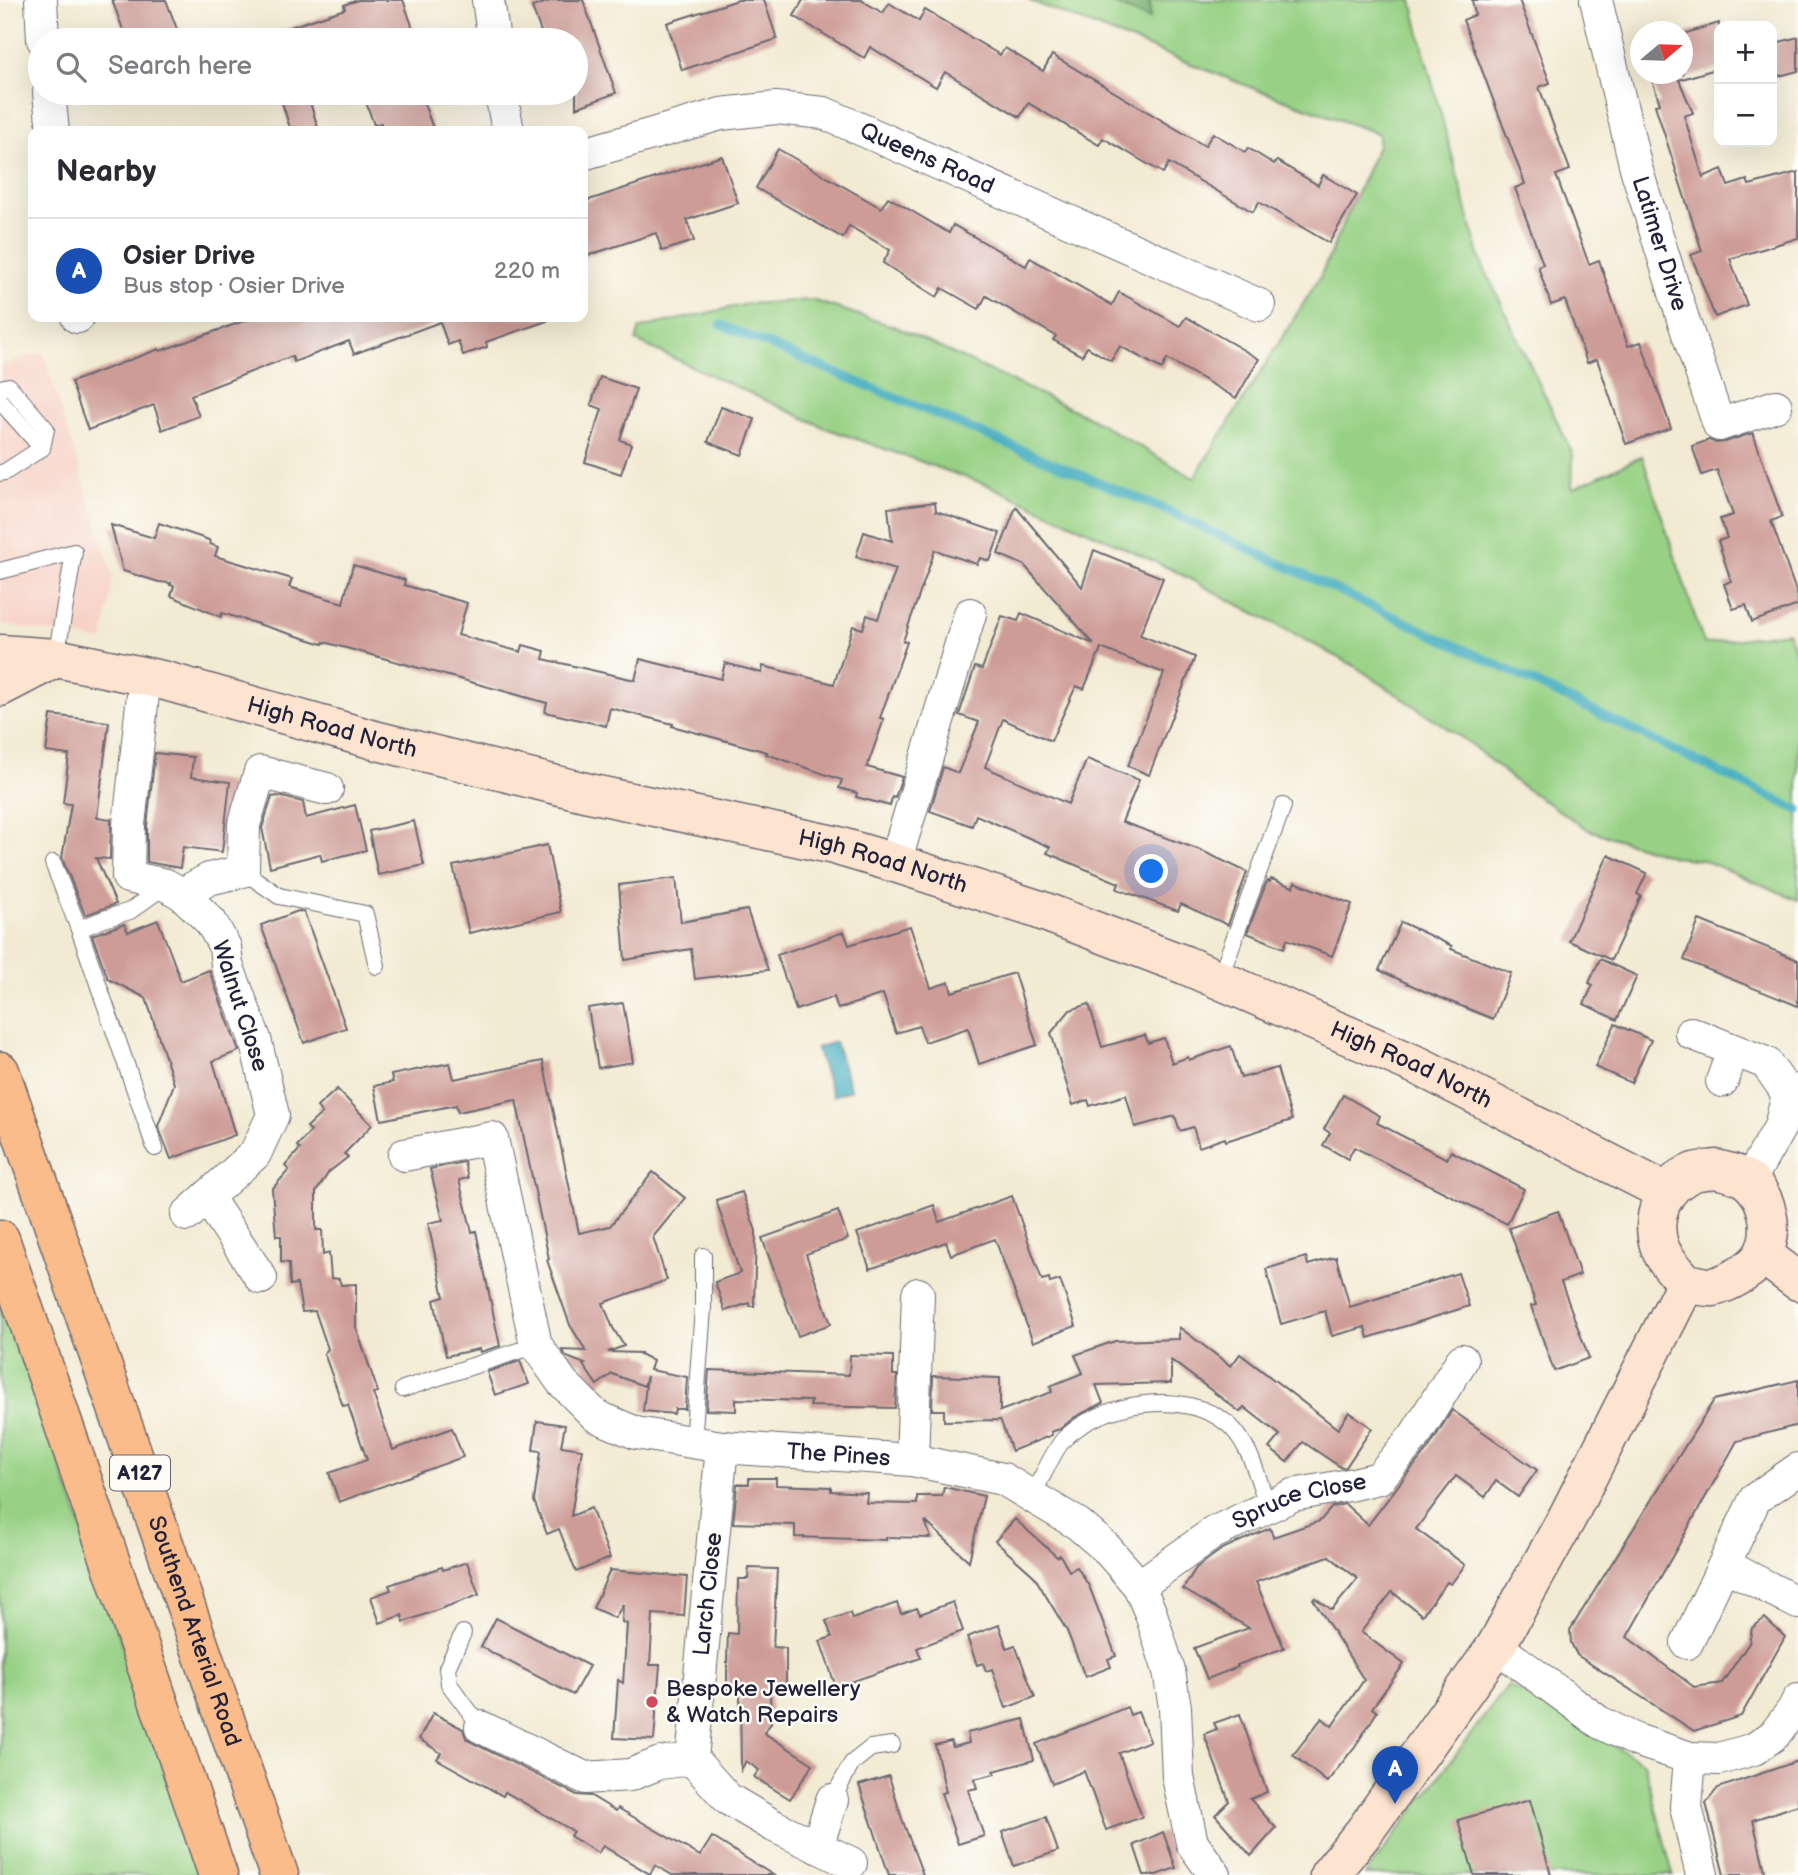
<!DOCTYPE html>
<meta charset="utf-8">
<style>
body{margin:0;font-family:"Balsamiq Sans",sans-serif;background:#f2f2f3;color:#2b2b33}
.controls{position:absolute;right:21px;top:21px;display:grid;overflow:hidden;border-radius:14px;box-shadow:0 7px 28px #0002}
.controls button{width:63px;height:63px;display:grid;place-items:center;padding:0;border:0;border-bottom:2px solid #e1e1e2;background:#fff;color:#2b2b33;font:35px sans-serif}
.compass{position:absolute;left:1630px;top:21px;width:63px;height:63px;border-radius:50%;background:#fff;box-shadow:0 7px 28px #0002;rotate:71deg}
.you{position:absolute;left:1152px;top:872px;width:24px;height:24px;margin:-18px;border:5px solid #fff;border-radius:50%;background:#1a73e8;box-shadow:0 0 0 10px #1a73e833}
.badge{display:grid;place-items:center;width:46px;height:46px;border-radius:50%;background:#ea580c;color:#fff;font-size:23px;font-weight:700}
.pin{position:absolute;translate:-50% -58px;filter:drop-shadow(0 2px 4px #0008)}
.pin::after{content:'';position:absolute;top:37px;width:24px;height:21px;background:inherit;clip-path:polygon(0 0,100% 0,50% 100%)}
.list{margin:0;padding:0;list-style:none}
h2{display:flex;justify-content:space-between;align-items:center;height:91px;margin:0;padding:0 28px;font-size:30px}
h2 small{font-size:23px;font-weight:400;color:#7c7c81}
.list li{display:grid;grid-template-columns:46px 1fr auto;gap:21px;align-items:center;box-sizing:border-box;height:105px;padding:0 28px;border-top:2px solid #e1e1e2}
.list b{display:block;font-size:26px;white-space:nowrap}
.list p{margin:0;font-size:23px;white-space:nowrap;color:#7c7c81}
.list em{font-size:23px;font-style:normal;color:#7c7c81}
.icon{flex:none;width:38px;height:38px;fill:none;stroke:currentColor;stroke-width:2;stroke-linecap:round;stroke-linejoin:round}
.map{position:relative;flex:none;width:1798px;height:1875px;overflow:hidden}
.search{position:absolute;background:#fff;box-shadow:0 7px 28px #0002;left:28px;top:28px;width:560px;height:77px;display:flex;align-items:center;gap:18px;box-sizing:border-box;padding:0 24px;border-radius:38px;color:#7c7c81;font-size:26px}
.panel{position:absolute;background:#fff;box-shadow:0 7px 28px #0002;left:28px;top:126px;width:560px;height:196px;border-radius:14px}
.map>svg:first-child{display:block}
.built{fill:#f7d1c6}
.green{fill:#98d185;stroke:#5d7a60;stroke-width:2}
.forest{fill:#7ab372;stroke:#4e6a56;stroke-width:2}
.water{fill:#3eaabd;stroke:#30667c;stroke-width:2}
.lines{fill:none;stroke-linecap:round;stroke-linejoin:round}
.stream{stroke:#3eaabd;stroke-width:9}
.building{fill:#ce9c97}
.lane-casing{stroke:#6b6870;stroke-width:18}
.street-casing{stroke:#6b6870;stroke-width:34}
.secondary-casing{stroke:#6b6870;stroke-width:41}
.highway-casing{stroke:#6b6870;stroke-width:41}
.lane{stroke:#fff;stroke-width:16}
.street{stroke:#fff;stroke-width:32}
.secondary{stroke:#fde4d1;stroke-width:38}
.highway{stroke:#fabc8b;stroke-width:38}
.poi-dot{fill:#d1495b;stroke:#fdfcf7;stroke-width:2.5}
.labels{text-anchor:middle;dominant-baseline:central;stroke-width:5;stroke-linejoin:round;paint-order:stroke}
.shield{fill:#fdfcf7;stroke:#646373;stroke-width:2}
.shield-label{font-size:21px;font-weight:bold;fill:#22223b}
.street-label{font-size:23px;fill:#22223b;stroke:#fdfcf7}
.poi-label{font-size:23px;fill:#22223b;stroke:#fdfcf7;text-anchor:start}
</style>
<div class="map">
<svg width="1798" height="1875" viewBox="0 0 1798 1875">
<rect width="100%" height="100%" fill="#fdfcf7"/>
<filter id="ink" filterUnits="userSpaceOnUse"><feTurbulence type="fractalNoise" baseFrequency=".0143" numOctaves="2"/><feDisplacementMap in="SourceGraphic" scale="14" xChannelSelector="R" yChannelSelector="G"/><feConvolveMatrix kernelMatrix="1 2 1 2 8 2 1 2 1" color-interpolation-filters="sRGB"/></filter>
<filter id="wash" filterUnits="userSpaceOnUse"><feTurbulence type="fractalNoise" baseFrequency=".00686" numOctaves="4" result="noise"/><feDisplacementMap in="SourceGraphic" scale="28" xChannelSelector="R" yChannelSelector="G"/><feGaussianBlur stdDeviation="1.57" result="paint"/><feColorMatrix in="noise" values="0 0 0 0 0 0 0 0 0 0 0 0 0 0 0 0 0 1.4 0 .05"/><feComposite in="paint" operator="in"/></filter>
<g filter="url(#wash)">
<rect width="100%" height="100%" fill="#f2ead2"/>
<polygon class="built" points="43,352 113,576 103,641 0,624 0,366"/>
<g class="green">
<polygon points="1028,0 1412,0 1424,52 1480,259 1573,455 1572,487 1574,488 1642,456 1704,644 1787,632 1798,657 1798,900 1703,860 1674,857 1589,830 1517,783 1468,742 1353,665 1173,570 990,486 828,429 636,341 640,328 747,304 812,300 896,327 1089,417 1194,478 1320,277 1378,146 1379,134 1250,87"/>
<polygon points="0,1291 202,1875 0,1875"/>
<polygon points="1508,1685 1644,1763 1673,1875 1365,1875"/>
</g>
<polygon class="forest" points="1104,0 1150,0 1150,19"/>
<polygon class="water" points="835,1042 851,1090 833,1096 816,1048"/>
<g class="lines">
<polyline class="stream" points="721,325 1161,508 1508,670 1798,810"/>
</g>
<g id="blocks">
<g class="building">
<polygon points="112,0 166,0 181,40 127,40"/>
<polygon points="358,0 403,0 417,40 264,40 263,36 345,9 344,5"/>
<polygon points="553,0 583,0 616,93 576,108 576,40 544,40 532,7"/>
<polygon points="738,0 764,0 777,39 682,70 667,23"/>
<polygon points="803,0 861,0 883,13 889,3 919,21 925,10 1000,55 1005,48 1043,71 1052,55 1205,146 1213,133 1245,152 1248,148 1274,164 1277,161 1318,185 1323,175 1357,195 1329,243 1259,202 1253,212 1169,163 1163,173 1103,138 1099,145 1028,103 1020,117 945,72 936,87 870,47 864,58 794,16"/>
<polygon points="1472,0 1519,0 1550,83 1539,87 1570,170 1556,175 1589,264 1599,260 1628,346 1641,342 1671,428 1626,444 1597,359 1587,363 1565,300 1551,305 1538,266 1543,264 1515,188 1525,184 1463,20 1475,15"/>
<polygon points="1719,23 1719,68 1679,80 1693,113 1684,116 1703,177 1722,169 1728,186 1747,180 1749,185 1798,172 1798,238 1730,259 1747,305 1715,317 1691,255 1702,251 1655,105 1660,104 1650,74 1683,74 1683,34"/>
<polygon points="1798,37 1798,71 1772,78 1772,44"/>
<polygon points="279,93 307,93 319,131 291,131"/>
<polygon points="376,93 420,93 434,131 384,131 381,123 374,125 366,102 378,98"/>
<polygon points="778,149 881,208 888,197 949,233 953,225 1026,266 1030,258 1112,305 1119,292 1180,326 1186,317 1259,359 1236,398 1167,359 1162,369 1120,346 1111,361 1087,347 1082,356 1053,340 1056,336 986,296 979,309 942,288 937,297 883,263 890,250 849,226 843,238 756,188"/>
<polygon points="722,156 738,203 687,220 694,241 662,251 656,233 583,257 583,202"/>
<polygon points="255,317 547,317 547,321 486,342 487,347 463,355 458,341 448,345 440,322 354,354 349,341 294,362 292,356 191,395 199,416 162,430 154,405 88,430 71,382 159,349 160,351"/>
<polygon points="600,377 636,389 620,440 631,444 621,474 585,462 602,409 591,405"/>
<polygon points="721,407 755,419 742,455 708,442"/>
<polygon points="1753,433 1782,517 1771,521 1798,597 1798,605 1752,622 1746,605 1733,609 1724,584 1731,581 1718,541 1727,538 1720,519 1733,515 1717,470 1702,475 1692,446 1709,440 1716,443 1725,442"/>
<polygon points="935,502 936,511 1000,533 990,561 980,558 977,564 935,550 903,641 907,642 880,718 884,719 867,767 902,777 895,798 892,797 890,806 856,797 857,793 839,788 842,780 766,754 767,752 672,726 673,724 610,708 606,726 545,712 547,703 324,642 323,644 222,613 221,617 171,596 174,586 170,585 171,583 159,582 123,571 111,525 154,538 159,523 209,540 210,544 218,547 215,556 292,579 289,587 343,603 353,565 405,580 404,585 467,603 458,635 521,652 523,645 545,651 543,659 635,680 640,659 721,679 725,663 762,673 763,666 834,684 853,626 863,629 867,615 878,619 896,569 856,557 864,532 892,541 888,508"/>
<polygon points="1016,507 1082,587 1094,550 1163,578 1140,635 1195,657 1149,775 1128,766 1164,673 1101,648 1084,689 1076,686 1051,741 1003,719 985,767 1068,804 1087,759 1139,780 1122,822 1200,850 1247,872 1228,925 1181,904 1178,911 1117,889 1119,883 1047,853 1050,847 976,815 972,826 930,811 943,767 958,773 979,722 959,715 975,667 982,669 1002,616 1018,621 1021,613 1094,644 1024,565 998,554"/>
<polygon points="51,715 109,722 97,817 111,819 110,859 96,858 116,904 85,915 62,858 71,804 63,803 69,755 46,752"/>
<polygon points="155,753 193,757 191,777 230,782 222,852 183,847 180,868 147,862 147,826"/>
<polygon points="278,796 303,802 306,818 355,805 366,850 322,861 320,854 270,867 262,828 272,797"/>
<polygon points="414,821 424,865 378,875 369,831"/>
<polygon points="547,845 561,912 469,933 453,866"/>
<polygon points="1608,855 1647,873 1637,894 1641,896 1611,960 1569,941"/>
<polygon points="676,878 681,922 747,910 768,970 695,979 691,949 625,960 619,885"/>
<polygon points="1271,879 1293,887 1295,882 1352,904 1332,956 1287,939 1284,948 1247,933 1267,881 1270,882"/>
<polygon points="298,911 304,912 346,1028 304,1043 261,925"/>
<polygon points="158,920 181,981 209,970 239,1051 213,1061 235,1135 171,1159 158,1126 174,1084 146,998 108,979 92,935 124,924 128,932"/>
<polygon points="1699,920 1798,960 1798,1006 1684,960"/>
<polygon points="1401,922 1452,946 1451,949 1511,973 1493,1019 1424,991 1379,970"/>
<polygon points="910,926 931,988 949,982 952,992 1014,973 1037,1045 979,1064 968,1028 925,1042 919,1026 896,1033 883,994 838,1009 834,997 796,1010 777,955 844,932 849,945"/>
<polygon points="1600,959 1637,976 1617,1020 1584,1004 1593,985 1589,983"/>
<polygon points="623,1003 633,1062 598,1068 588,1008"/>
<polygon points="1089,1004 1102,1047 1145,1035 1148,1043 1164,1038 1172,1063 1188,1057 1189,1060 1231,1046 1241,1078 1277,1068 1292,1120 1226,1141 1225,1138 1199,1147 1193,1127 1180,1131 1175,1116 1135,1127 1126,1095 1090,1106 1088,1100 1073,1105 1051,1033 1070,1010"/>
<polygon points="1615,1024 1651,1040 1631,1083 1595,1067"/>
<polygon points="543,1061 579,1233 610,1226 653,1172 685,1198 653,1237 667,1280 603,1303 613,1328 624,1346 608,1352 642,1353 640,1354 653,1361 650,1370 687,1377 685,1409 675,1409 674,1414 643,1411 647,1376 644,1386 612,1374 597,1385 583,1365 585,1364 567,1357 562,1350 586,1351 570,1325 547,1260 549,1259 516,1100 458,1112 456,1105 381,1120 374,1086 393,1082 391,1075 450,1063 454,1079"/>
<polygon points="337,1089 372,1125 344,1154 348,1157 329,1172 316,1192 316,1230 322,1230 323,1255 329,1253 331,1278 339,1279 341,1285 356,1284 356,1327 378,1392 373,1393 393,1450 452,1428 463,1457 339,1502 329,1473 367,1460 348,1405 343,1406 324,1353 328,1349 315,1311 302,1312 297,1284 290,1285 289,1263 281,1262 281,1236 276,1236 272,1189 289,1170 285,1166 300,1149 297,1146 311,1131 307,1127 322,1113 317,1107"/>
<polygon points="1343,1095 1380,1116 1377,1123 1447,1159 1451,1151 1524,1189 1507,1224 1354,1147 1348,1159 1323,1145 1330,1133 1324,1129"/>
<polygon points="464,1162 468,1178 459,1180 472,1232 476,1231 500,1346 480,1352 479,1349 446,1356 434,1300 444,1297 428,1223 443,1220 430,1169"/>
<polygon points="742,1192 756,1231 754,1306 750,1306 749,1303 725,1311 715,1282 740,1273 716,1200"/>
<polygon points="1012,1196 1042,1280 1049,1278 1050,1283 1060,1280 1076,1326 1033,1342 995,1239 951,1255 946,1242 870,1269 857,1233 934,1205 939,1222"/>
<polygon points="838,1211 848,1239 806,1254 831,1324 798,1336 762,1238"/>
<polygon points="1558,1211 1580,1275 1561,1282 1589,1358 1554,1371 1531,1306 1536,1305 1509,1228"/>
<polygon points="1306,1257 1308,1265 1336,1257 1350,1307 1458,1273 1469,1306 1368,1338 1365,1327 1332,1336 1325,1311 1281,1324 1266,1269"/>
<polygon points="1179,1327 1231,1366 1240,1354 1338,1429 1349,1412 1372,1428 1346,1467 1342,1468 1303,1442 1287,1462 1269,1448 1280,1435 1244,1407 1240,1412 1171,1360 1171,1383 1096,1385 1103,1403 1075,1417 1060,1429 1051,1432 1052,1435 1012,1451 1000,1419 1000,1420 944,1421 944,1410 932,1410 933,1376 1000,1378 1000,1411 1052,1392 1050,1386 1083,1373 1075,1355 1115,1341 1179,1339"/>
<polygon points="850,1355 893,1356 893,1375 897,1375 895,1408 810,1406 811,1401 736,1399 736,1411 706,1410 709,1370 849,1375"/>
<polygon points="520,1361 529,1384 495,1395 487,1372"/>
<polygon points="1798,1380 1798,1425 1737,1441 1627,1637 1694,1687 1722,1683 1749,1643 1752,1628 1765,1618 1785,1637 1741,1716 1694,1731 1577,1655 1571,1643 1570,1630 1714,1400"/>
<polygon points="1452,1410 1537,1470 1518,1497 1496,1481 1485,1497 1456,1476 1416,1529 1465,1565 1451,1584 1447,1582 1422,1615 1392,1592 1361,1632 1404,1664 1372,1708 1377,1712 1356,1745 1327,1782 1293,1755 1322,1718 1332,1726 1364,1680 1313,1599 1315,1598 1332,1610 1358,1579 1329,1556 1256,1582 1284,1648 1237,1665 1238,1667 1207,1679 1194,1648 1249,1628 1183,1589 1196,1568 1222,1549 1270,1528 1273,1537 1320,1521 1332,1507 1345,1504 1368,1525 1407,1474 1428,1449"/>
<polygon points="537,1421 565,1425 561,1446 582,1449 571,1516 591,1508 610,1558 576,1572 559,1529 547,1534 534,1501 541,1451 533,1450"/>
<polygon points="749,1478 776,1478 776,1485 831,1487 831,1491 867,1493 866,1503 917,1504 917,1496 942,1496 944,1487 984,1496 969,1561 925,1521 931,1538 886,1537 886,1540 795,1537 795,1525 733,1523 737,1484 749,1484"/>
<polygon points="1015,1519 1057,1557 1060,1555 1069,1571 1077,1567 1089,1586 1116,1656 1108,1659 1111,1667 1085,1677 1067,1631 1034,1576 995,1541"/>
<polygon points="467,1562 479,1595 404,1622 402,1615 380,1623 371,1597 391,1590 389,1585 442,1567 443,1570"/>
<polygon points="749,1568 777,1569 773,1647 786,1648 786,1691 770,1691 771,1723 764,1733 813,1764 790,1799 754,1777 759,1770 746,1761 741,1770 740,1691 727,1691 727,1660 728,1633 737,1634 738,1579 748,1579"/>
<polygon points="610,1570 687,1577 684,1616 653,1614 650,1665 660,1665 654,1740 614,1738 618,1680 623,1683 627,1624 622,1622 623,1604 615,1618 593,1608"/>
<polygon points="953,1602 963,1631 917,1648 921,1658 836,1687 820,1641 832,1637 826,1621 850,1613 852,1619 897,1603 901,1614 917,1608 920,1614"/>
<polygon points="496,1618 589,1666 573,1695 481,1647"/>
<polygon points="999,1625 1007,1648 1015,1645 1035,1697 1006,1708 992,1669 986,1671 983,1663 977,1665 967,1637"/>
<polygon points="1127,1707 1130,1715 1138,1712 1150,1741 1119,1753 1142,1817 1106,1830 1084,1771 1052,1784 1036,1744"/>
<polygon points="433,1713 463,1729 466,1738 473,1743 577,1795 591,1796 616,1811 618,1808 700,1856 712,1837 773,1875 672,1875 655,1865 650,1874 603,1846 598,1853 570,1836 573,1831 505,1792 503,1796 437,1759 441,1753 419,1739"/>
<polygon points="1240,1714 1267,1792 1250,1799 1276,1828 1251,1856 1215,1815 1229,1801 1204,1734 1217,1729 1214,1723"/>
<polygon points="1024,1719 1034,1760 994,1771 995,1774 974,1779 977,1788 968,1790 984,1836 958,1844 941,1793 946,1792 935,1745 951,1741 953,1747 969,1743 967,1733"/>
<polygon points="1798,1761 1798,1805 1753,1820 1766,1875 1724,1875 1706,1803 1718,1788"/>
<polygon points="889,1776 902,1819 923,1875 889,1875 859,1785"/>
<polygon points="1530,1800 1551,1875 1474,1875 1458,1820"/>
<polygon points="1046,1817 1058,1851 1014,1866 1002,1832"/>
<polygon points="1163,1832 1176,1868 1156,1875 1144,1875 1134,1845"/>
</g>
</g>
</g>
<g filter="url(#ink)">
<use href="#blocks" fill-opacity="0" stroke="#6b6870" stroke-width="2"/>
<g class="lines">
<g class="lane-casing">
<g id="lane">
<polyline points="0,388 9,386 46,429 42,448"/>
<polyline points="0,401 42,448 5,472 0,473"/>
<polyline points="0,571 74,552 56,658"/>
<polyline points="53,863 79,929"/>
<polyline points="243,871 279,896 365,914 377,966"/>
<polyline points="1219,980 1283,806"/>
<polyline points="155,1148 79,929 104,919 130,911 166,885"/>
<polyline points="403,1389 536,1345"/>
<polyline points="693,1443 703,1308 703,1256"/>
<path d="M1032,1496C1040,1482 1054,1449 1064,1439C1102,1401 1187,1388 1229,1425C1251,1445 1258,1480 1268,1507"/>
<polyline points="463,1633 447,1668 449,1684 481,1727"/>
<polyline points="832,1800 852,1763 871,1748 892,1745"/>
</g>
</g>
<g class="street-casing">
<g id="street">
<polyline points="41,0 43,40"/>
<polyline points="488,0 494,40"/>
<path id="s1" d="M1596,0L1636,168L1683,319L1719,425L1776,406"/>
<polyline points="49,93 53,131"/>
<polyline points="501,93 508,131"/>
<path id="s2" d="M583,154L721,114L776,108L824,113L1259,305"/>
<polyline points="77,317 78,317"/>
<polyline points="145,676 129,825 128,877 166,885 182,894 211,922 225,947 227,965 255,1039 273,1115 255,1154 187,1215"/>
<polyline points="895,863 970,614"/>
<polyline points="182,894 209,879 243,871 244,825 260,772 327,789"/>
<polyline points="1691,1033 1766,1063 1788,1094"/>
<polyline points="1722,1081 1733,1051"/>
<path id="s3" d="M404,1155L492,1138L536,1345L562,1382L596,1416L636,1433L722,1447L912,1460L1003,1479L1078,1524L1106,1548L1139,1586L1151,1614L1169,1671L1175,1707L1178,1777L1192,1843L1215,1875"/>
<polyline points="1749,1181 1780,1127 1788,1094 1798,1090"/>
<polyline points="207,1197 261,1278"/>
<polyline points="722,1447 692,1759 728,1799 774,1826 851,1863"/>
<polyline points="912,1460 918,1294"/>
<polyline points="1725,1565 1798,1603"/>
<path id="s4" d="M1139,1586L1213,1533L1293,1495L1349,1485L1379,1478L1414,1437L1462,1360"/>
<polyline points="1687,1643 1755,1499 1798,1469"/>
<polyline points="1496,1646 1599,1722 1636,1740 1690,1758 1719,1759 1754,1749 1774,1735 1793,1710 1798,1700"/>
<polyline points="481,1727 585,1778 630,1775 660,1763 692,1759"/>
<polyline points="1690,1758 1686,1807 1702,1875"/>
<polyline points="817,1847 832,1800"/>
</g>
</g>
<g class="secondary-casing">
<g id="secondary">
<path id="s5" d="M0,654L56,658L162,680L378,741L589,793L834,845L895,863L1037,909L1185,965L1421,1067L1666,1192"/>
<polyline points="0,687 54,659"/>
<path d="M1716,1169C1726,1172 1738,1173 1747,1180C1768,1196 1775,1230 1763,1254C1755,1269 1729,1283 1713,1287C1706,1288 1694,1284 1686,1283C1677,1272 1665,1261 1660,1248C1649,1217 1663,1184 1694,1172C1701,1170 1709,1170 1716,1169Z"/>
<polyline points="1763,1255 1798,1281"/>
<polyline points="1329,1875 1364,1832 1496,1646 1568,1516 1686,1283"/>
</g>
</g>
<g class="highway-casing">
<g id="highway">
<path id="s6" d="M0,1071L279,1875"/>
<polyline points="0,1239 218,1875"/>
</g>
</g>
<use href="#lane" class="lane"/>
<use href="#street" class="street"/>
<use href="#secondary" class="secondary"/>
<use href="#highway" class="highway"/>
</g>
</g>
<circle class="poi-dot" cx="652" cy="1702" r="7"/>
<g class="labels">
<rect class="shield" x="110" y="1455.5" width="60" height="35" rx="5"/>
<g class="shield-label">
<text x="140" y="1473">A127</text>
</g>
<g class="street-label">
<text stroke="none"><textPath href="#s2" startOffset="360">Queens Road</textPath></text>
<text stroke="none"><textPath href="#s1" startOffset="252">Latimer Drive</textPath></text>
<text stroke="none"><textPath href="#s5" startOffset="341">High Road North</textPath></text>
<text stroke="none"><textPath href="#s5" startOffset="908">High Road North</textPath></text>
<text transform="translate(240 1006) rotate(72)">Walnut Close</text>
<text stroke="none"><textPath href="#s5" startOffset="1475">High Road North</textPath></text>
<text stroke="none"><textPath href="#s3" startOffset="642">The Pines</textPath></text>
<text stroke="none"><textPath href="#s4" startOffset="184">Spruce Close</textPath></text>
<text transform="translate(708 1594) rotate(-84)">Larch Close</text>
<text stroke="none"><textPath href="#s6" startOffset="593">Southend Arterial Road</textPath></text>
</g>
<g class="poi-label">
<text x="666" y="1689">Bespoke Jewellery<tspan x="666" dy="26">&amp; Watch Repairs</tspan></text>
</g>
</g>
</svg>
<div class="controls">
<button>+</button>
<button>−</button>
</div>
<svg class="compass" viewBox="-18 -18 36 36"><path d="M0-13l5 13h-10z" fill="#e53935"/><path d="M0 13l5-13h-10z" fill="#7c7c81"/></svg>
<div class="you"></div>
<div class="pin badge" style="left:1395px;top:1804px;background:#1a4fb4">A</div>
<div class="search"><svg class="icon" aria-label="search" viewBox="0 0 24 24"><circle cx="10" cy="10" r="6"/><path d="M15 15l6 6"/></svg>Search here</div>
<section class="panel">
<h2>Nearby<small></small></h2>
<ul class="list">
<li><span class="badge" style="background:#1a4fb4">A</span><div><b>Osier Drive</b><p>Bus stop · Osier Drive</p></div><em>220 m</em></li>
</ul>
</section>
</div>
